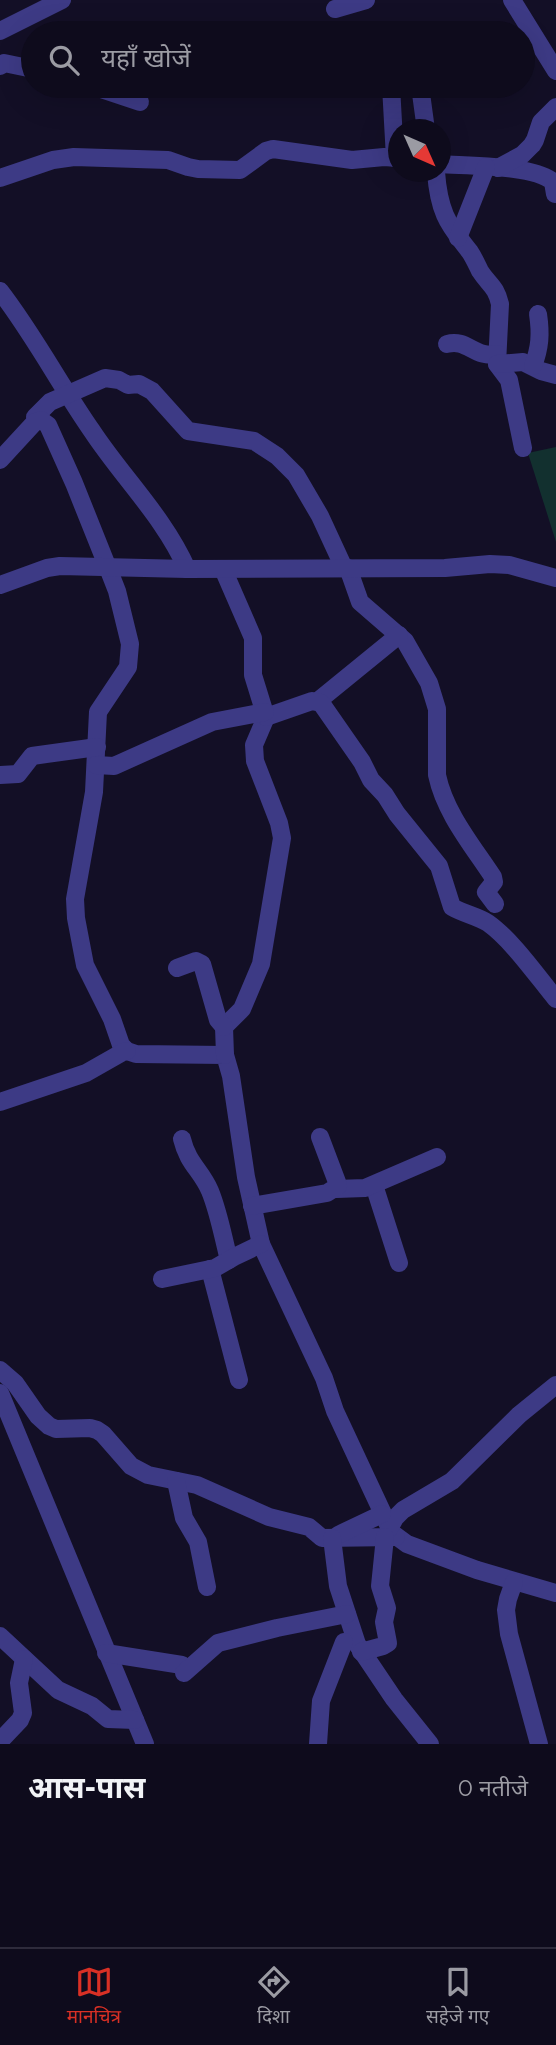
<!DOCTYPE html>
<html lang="hi">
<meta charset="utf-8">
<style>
body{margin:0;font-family:Montserrat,"Noto Sans Devanagari",sans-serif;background:#1c1929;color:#f1f3f6}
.compass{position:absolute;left:388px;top:119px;width:63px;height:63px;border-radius:50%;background:#0e0b1c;box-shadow:0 7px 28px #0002;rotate:135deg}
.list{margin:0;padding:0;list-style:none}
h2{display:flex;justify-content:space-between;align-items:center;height:91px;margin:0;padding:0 28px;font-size:30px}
h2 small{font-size:23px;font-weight:400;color:#9b9ba3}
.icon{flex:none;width:38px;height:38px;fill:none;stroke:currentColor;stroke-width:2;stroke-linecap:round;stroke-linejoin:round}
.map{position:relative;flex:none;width:556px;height:1744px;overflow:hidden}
.search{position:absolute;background:#0e0b1c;box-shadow:0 7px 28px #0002;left:21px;right:21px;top:21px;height:77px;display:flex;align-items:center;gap:18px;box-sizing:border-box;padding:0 24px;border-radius:38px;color:#9b9ba3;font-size:26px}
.sheet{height:203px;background:#0e0b1c}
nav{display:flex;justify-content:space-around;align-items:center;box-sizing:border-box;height:98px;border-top:2px solid #2e2b3b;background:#0e0b1c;font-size:19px;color:#9b9ba3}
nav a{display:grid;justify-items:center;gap:4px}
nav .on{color:#d93025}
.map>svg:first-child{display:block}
.green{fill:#12302f}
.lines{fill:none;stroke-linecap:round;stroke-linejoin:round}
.minor{stroke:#3d3a85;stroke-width:18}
</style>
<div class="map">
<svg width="556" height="1744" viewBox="0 0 556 1744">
<rect width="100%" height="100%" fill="#130f26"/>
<polygon class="green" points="556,447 556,542 528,453"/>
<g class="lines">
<g class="minor">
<polyline points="512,0 556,71"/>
<polyline points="335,9 366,0"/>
<polyline points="0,31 62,0"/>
<polyline points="0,66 4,63 33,69"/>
<polyline points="92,86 140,102"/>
<polyline points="391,86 395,158"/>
<polyline points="420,86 426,130"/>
<path d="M440,164C466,166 536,165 553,182L555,194"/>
<polyline points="498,168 522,155 532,145 535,140 541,122 556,107"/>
<path d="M436,172C437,186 439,201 445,215C451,229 461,240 470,252C474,258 477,265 480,271C489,285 496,286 500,304L497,364L509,380L523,448"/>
<polyline points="0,178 53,160 74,157 168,160 188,167 198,169 240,170 266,151 273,149 352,160 384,157 398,158"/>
<polyline points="458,238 486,167"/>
<path d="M0,291C34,335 60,385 92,431C123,478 164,517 187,569"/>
<path d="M447,344C467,338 475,359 497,354"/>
<polyline points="497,364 523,362 541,371 556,375"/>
<path d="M533,366C540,348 541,334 538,314"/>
<polyline points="35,417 50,402 105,378 119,380 128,385 139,384 152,391 188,431 254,441 277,456 296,475 320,516 344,568"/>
<polyline points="0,460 35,422 41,420 48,425 74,483 108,568 117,591 130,644 128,667 98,712 94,792 75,899 76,918 85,965 112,1019 121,1045 127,1051 136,1054 225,1055 231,1076 246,1177 261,1244 324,1378 335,1411 392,1533 407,1544 477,1570 556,1593"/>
<path d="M348,568L360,602L405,641L429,683L437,709V775C445,813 472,845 493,877L494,882L486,892L495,904"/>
<polyline points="223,569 253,638 253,675 266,717 254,745 255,761 279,823 282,838 261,964 242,1009 224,1027 225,1055"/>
<polyline points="0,585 47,568 60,566 187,569 445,568 490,564 509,565 556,578"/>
<polyline points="318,701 399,635"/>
<path d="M266,717L312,701L321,703L362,762L371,780L385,795L397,814L439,866L452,907C464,914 477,916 488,923C512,940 537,976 556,999"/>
<polyline points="96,765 114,766 212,722 265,712"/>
<polyline points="0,775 18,774 32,756 97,747"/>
<polyline points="177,968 196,961 202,964 218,1020 224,1027"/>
<polyline points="0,1102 86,1073 123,1052 127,1051"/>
<path d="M182,1139C188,1164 201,1170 210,1191C219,1213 223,1237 229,1260"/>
<polyline points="374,1185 399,1263"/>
<polyline points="336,1189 365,1188 437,1157"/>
<polyline points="252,1206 327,1193 338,1186 337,1182 320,1137"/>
<polyline points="210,1269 239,1380"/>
<polyline points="162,1279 215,1268 234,1257 261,1244"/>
<polyline points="0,1370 15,1383 38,1416 49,1426 56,1429 90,1428 97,1430 103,1434 131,1466 148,1475 197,1485 269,1517 309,1527 322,1538 396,1537"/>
<polyline points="0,1393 145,1744"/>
<polyline points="176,1481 184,1518 198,1542 207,1587"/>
<polyline points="389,1529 395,1518 403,1510 452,1481 519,1415 556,1385"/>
<polyline points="338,1535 382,1514"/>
<polyline points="332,1538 338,1586 357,1644 394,1699 430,1744"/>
<polyline points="514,1582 508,1599 506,1610 509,1634 539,1744"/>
<polyline points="0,1636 58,1690 92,1706 108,1719 135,1720"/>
<polyline points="361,1652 383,1646 388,1643 384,1622 387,1608 380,1586 385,1537"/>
<polyline points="106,1653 182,1665"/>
<polyline points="184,1673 218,1643 277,1628 347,1614"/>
<polyline points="2,1739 20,1720 23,1713 19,1683 24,1659"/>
<polyline points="318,1744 321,1701 344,1642"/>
</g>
</g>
</svg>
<svg class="compass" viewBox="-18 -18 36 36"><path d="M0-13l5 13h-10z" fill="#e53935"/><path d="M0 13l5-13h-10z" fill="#9b9ba3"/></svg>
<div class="search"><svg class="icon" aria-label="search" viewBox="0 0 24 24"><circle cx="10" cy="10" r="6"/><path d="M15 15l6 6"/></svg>यहाँ खोजें</div>
</div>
<section class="sheet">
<h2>आस-पास<small>0 नतीजे</small></h2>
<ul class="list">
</ul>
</section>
<nav>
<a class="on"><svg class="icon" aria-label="map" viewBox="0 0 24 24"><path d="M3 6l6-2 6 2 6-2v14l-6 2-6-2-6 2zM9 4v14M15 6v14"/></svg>मानचित्र</a>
<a><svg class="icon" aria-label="directions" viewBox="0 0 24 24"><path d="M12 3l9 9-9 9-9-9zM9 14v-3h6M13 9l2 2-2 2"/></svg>दिशा</a>
<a><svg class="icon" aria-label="saved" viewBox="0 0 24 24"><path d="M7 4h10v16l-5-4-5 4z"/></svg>सहेजे गए</a>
</nav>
